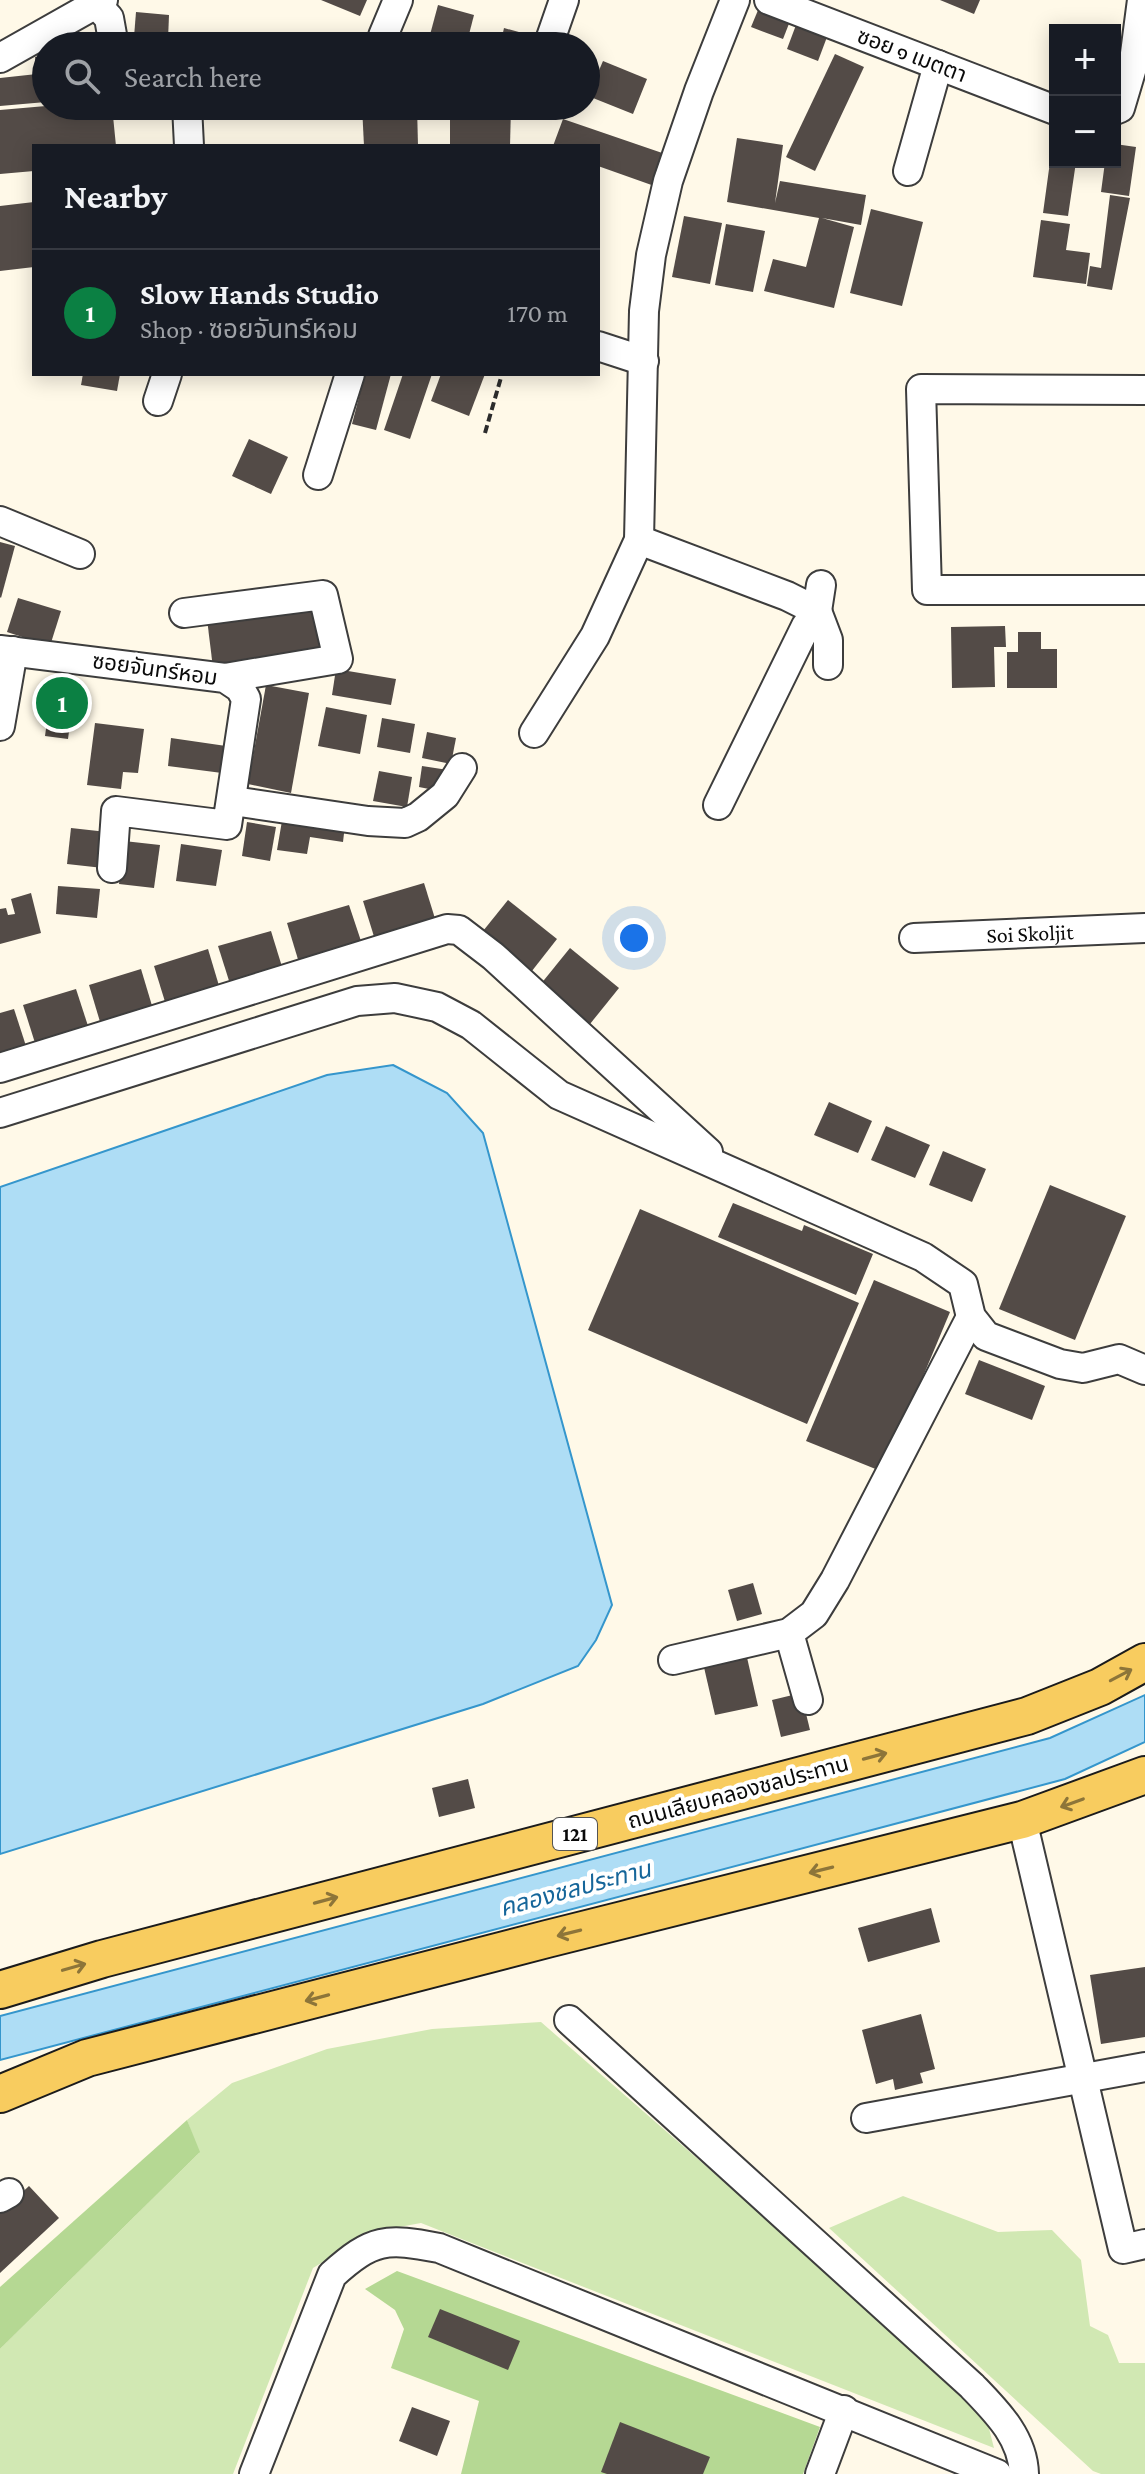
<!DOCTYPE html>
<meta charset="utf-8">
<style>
body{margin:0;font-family:"Crimson Pro","Noto Sans Thai",serif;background:#20242c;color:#f1f3f6}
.controls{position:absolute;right:24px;top:24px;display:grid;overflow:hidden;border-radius:0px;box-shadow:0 4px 20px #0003}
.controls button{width:72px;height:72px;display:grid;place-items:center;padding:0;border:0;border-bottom:2px solid #363941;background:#171b24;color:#f1f3f6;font:40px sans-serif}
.you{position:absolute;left:634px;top:938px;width:28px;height:28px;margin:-20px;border:6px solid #fff;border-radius:50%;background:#1a73e8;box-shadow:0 0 0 12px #1a73e833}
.badge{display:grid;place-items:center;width:52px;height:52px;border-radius:50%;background:#0b8043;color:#fff;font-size:26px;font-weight:700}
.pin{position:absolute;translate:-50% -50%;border:4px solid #fff;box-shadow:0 2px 8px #0006}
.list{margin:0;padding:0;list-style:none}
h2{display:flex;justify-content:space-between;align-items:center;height:104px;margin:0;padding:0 32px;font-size:34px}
h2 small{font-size:26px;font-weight:400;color:#9ea1a6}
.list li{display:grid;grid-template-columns:52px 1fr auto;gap:24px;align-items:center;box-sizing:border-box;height:128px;padding:0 32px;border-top:2px solid #363941}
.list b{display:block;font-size:30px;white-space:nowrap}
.list p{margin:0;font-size:26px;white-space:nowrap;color:#9ea1a6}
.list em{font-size:26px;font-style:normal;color:#9ea1a6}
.icon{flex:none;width:44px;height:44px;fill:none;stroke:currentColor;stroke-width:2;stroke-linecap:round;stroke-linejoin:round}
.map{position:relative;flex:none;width:1145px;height:2474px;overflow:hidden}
.search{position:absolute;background:#171b24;box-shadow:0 4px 20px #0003;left:32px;top:32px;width:568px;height:88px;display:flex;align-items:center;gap:20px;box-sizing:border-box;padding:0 28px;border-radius:44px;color:#9ea1a6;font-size:30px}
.panel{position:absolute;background:#171b24;box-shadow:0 4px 20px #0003;left:32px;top:144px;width:568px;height:232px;border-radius:0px}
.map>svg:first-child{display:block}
.green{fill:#d1e8b3}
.forest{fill:#b5d893}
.water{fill:#aeddf5;stroke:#3596cc;stroke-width:2}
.building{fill:#534b47}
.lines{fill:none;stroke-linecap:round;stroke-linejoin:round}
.minor-casing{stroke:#3d3d3d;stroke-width:32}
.major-casing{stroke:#1b1b1b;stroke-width:40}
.path{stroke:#2c2c2c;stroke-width:4;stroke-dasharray:8 4;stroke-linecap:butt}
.minor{stroke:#fff;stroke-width:28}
.major{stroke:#f8cc5f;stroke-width:36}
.oneway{stroke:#8d7539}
.labels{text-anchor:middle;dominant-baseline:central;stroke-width:8;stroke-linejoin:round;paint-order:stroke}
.shield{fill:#fff;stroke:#545454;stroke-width:2}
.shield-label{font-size:20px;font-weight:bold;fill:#0a0a0a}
.street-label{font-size:22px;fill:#0a0a0a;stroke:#fff}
.water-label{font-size:24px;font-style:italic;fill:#16669a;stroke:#fff}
</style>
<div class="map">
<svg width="1145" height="2474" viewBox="0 0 1145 2474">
<rect width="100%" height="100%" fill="#fff9e8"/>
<g class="green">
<polygon points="541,2022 984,2409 994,2448 421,2223 372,2232 313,2268 233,2474 0,2474 0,2349 199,2153 187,2120 232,2083 327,2049 432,2029"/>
<polygon points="903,2196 998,2232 1052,2230 1081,2260 1090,2326 1108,2335 1119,2363 1145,2363 1145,2474 1101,2474 1093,2471 829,2228"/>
</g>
<g class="forest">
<polygon points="187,2120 200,2152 0,2349 0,2287"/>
<polygon points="397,2271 820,2427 803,2474 461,2474 479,2401 391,2368 404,2329 395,2310 365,2289"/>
</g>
<g class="water">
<polygon points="393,1065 447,1093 483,1133 612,1605 596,1640 578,1666 483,1704 0,1854 0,1187 327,1075"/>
<polygon points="1145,1695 1145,1742 1065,1779 0,2060 0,2016 1050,1738"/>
</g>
<g class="building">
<polygon points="321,0 367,0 360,16"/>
<polygon points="940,0 980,0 974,14"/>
<polygon points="761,3 792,16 783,39 751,27"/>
<polygon points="438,5 474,15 466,46 427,46"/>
<polygon points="136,12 169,15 168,40 134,37"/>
<polygon points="796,25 827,37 818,61 787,49"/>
<polygon points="504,28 537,37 534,46 500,46"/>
<polygon points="835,54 864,67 815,171 786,157"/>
<polygon points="46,56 46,102 0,106 0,78 37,74 35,57"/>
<polygon points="603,61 647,79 633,114 588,96"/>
<polygon points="46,106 112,106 116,146 34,146 34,171 0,174 0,110"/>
<polygon points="362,106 417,106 418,146 364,146"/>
<polygon points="450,106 511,106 510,146 450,146"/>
<polygon points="563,119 671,156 660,188 598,166 598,146 553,146"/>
<polygon points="737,138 783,145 775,203 780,181 866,195 861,225 822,218 854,227 834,308 764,291 773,259 806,267 819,218 727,202"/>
<polygon points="1053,140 1055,162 1076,162 1068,216 1043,213"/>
<polygon points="1115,144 1136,147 1129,196 1101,192 1105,162 1115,162"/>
<polygon points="1110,195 1130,198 1112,290 1087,286 1090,266 1101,268"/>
<polygon points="34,202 34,267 0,271 0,206"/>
<polygon points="871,209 923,222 902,306 850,293"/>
<polygon points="684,216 722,223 710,284 672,277"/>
<polygon points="1041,220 1070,224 1066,250 1090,253 1086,284 1033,277"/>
<polygon points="726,224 765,231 753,292 715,285"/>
<polygon points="83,374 120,374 117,391 81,385"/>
<polygon points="365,374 391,374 376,430 352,424"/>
<polygon points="403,374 432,374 410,439 384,430"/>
<polygon points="441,374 485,374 469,416 431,401"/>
<polygon points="249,439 288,457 271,494 232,476"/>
<polygon points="0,542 15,546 1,598 0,597"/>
<polygon points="18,598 61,611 50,646 7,632"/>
<polygon points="325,607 330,656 213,668 207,619"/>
<polygon points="1005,626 1006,647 994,647 995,687 952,688 951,627"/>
<polygon points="1018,632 1041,632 1041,649 1057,649 1057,688 1007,688 1007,652 1018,652"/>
<polygon points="336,669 396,679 391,705 332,695"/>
<polygon points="52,685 80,689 75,725 70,724 68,739 45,736"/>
<polygon points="266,685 309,693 291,793 248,784"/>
<polygon points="326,707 367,715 360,754 318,746"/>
<polygon points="382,718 415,724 410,753 377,747"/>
<polygon points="95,723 144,729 138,773 123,772 121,789 87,785"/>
<polygon points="427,732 456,738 451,764 422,758"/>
<polygon points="171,738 226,746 222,773 168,766"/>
<polygon points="422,766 448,770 444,792 419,787"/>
<polygon points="379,771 412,777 407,807 373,801"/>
<polygon points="283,815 345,825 343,842 310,837 307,854 277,850"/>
<polygon points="247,822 276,827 270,861 242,856"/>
<polygon points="71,828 107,832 103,868 67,864"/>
<polygon points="124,841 160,845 154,888 119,884"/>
<polygon points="181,844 222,850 216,886 176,881"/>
<polygon points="424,883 437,925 376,943 363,901"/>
<polygon points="58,886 100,889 97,918 56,914"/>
<polygon points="31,893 41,933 0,944 0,909 6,908 8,915 15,914 11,899"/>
<polygon points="508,900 557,939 528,976 479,936"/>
<polygon points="349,905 363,947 300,966 287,923"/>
<polygon points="271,931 283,970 231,987 218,946"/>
<polygon points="570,948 619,988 590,1024 540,985"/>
<polygon points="208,949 220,989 166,1005 154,966"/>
<polygon points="141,969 153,1009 101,1025 89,985"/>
<polygon points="76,989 89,1029 36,1046 23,1005"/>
<polygon points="14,1009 27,1049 0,1057 0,1013"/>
<polygon points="829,1102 872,1121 858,1153 814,1135"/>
<polygon points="886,1126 930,1145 915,1178 871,1160"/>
<polygon points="943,1151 986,1169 972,1202 929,1185"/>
<polygon points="1050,1185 1126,1216 1075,1340 999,1309"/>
<polygon points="733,1203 802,1231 804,1225 873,1254 856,1295 718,1237"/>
<polygon points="640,1209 859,1303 807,1424 588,1330"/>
<polygon points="874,1280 950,1312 883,1472 806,1441"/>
<polygon points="979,1360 1045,1386 1032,1420 965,1394"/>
<polygon points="753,1583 762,1614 737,1621 728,1590"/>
<polygon points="746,1653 758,1706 715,1715 703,1663"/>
<polygon points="801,1693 810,1730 781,1737 772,1700"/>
<polygon points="468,1779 475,1808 439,1817 432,1788"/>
<polygon points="931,1908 940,1942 868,1962 858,1928"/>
<polygon points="1145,1967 1145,2037 1101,2044 1090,1975"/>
<polygon points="921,2014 935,2069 920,2073 923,2083 895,2090 893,2079 876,2084 862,2030"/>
<polygon points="29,2186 59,2218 0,2273 0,2213"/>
<polygon points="440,2309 520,2341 508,2370 428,2337"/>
<polygon points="412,2407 450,2421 437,2456 399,2441"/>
<polygon points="620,2422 710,2457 703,2474 607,2474 601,2472"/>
</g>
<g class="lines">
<g class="minor-casing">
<g id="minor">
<polyline points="769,0 1055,110"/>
<polyline points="97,5 109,18 114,46"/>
<polyline points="383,36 398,0"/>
<polyline points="548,46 564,0"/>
<polyline points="0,58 103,0"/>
<polyline points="187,106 189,146"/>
<polyline points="1115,110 1120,108 1134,61 1142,0"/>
<polyline points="908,171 938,65"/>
<polyline points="598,346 644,361"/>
<polyline points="1145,390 921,389 927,590 1145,590"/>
<polyline points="158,401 167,374"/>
<polyline points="318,475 350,374"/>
<polyline points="0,521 80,554"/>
<polyline points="639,540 787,596 817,611 828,640 828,665"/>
<polyline points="184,613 323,595 338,659 225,678"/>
<polyline points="0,650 225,678 240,688 246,699 227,825 116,811 112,868"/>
<polyline points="0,726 13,651"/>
<polyline points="534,733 595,636 639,540 644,311 651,255 668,181 699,91 735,0"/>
<polyline points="233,801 368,821 405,823 418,817 445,795 462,768"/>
<polyline points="718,805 806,626 817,611 821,585"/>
<path id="s1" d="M914,938L1145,928"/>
<polyline points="0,1068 447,929 459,930 493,956 708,1152"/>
<polyline points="0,1113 357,1001 395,998 437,1007 471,1025 559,1095 923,1257 963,1284 971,1317 986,1336 1060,1364 1083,1368 1119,1359 1145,1370"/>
<polyline points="789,1633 808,1700"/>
<polyline points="673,1660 789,1633 814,1614 835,1580 971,1317"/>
<polyline points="1022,1820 1123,2249 1145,2244"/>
<path d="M569,2020L972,2386C996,2411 1023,2437 1024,2474"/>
<polyline points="866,2118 1145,2067"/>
<polyline points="0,2198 9,2193"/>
<path d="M254,2474L332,2275C373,2238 386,2238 439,2248L997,2474"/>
<polyline points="820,2474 844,2410"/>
</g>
</g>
<g class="major-casing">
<g id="major">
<polyline points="0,1990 102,1959 1027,1716 1100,1687 1145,1662"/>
<polyline points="0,2094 87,2058 547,1939 1022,1820 1145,1775"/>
</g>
</g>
<polyline class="path" points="485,433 502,374"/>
<use href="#minor" class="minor"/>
<use href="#major" class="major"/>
</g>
<defs><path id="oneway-shaft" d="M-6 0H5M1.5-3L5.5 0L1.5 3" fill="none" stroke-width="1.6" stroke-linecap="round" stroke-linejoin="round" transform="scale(2)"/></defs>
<g class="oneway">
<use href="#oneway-shaft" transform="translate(1121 1675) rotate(-28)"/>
<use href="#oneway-shaft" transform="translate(875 1756) rotate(-15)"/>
<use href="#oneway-shaft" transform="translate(1072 1803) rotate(160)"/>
<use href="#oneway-shaft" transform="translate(821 1870) rotate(166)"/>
<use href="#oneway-shaft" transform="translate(326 1900) rotate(-15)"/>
<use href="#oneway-shaft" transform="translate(569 1933) rotate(166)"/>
<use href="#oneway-shaft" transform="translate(74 1967) rotate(-16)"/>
<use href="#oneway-shaft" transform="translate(317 1998) rotate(165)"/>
</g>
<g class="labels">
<rect class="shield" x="553" y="1818" width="44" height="32" rx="6"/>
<g class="shield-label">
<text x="575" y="1834">121</text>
</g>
<g class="street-label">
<text transform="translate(912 55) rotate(21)">ซอย ๑ เมตตา</text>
<text transform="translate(155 669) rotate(8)">ซอยจันทร์หอม</text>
<text stroke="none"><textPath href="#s1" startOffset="116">Soi Skoljit</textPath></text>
<text transform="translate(738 1792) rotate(-15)">ถนนเลียบคลองชลประทาน</text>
</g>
<g class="water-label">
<text transform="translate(575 1888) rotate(-15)">คลองชลประทาน</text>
</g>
</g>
</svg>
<div class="controls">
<button>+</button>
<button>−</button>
</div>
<div class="you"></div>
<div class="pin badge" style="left:62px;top:703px">1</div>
<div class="search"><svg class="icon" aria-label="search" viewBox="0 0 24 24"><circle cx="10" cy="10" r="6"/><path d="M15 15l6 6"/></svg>Search here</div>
<section class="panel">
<h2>Nearby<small></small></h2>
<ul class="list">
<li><span class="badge">1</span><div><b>Slow Hands Studio</b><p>Shop · ซอยจันทร์หอม</p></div><em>170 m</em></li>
</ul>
</section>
</div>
